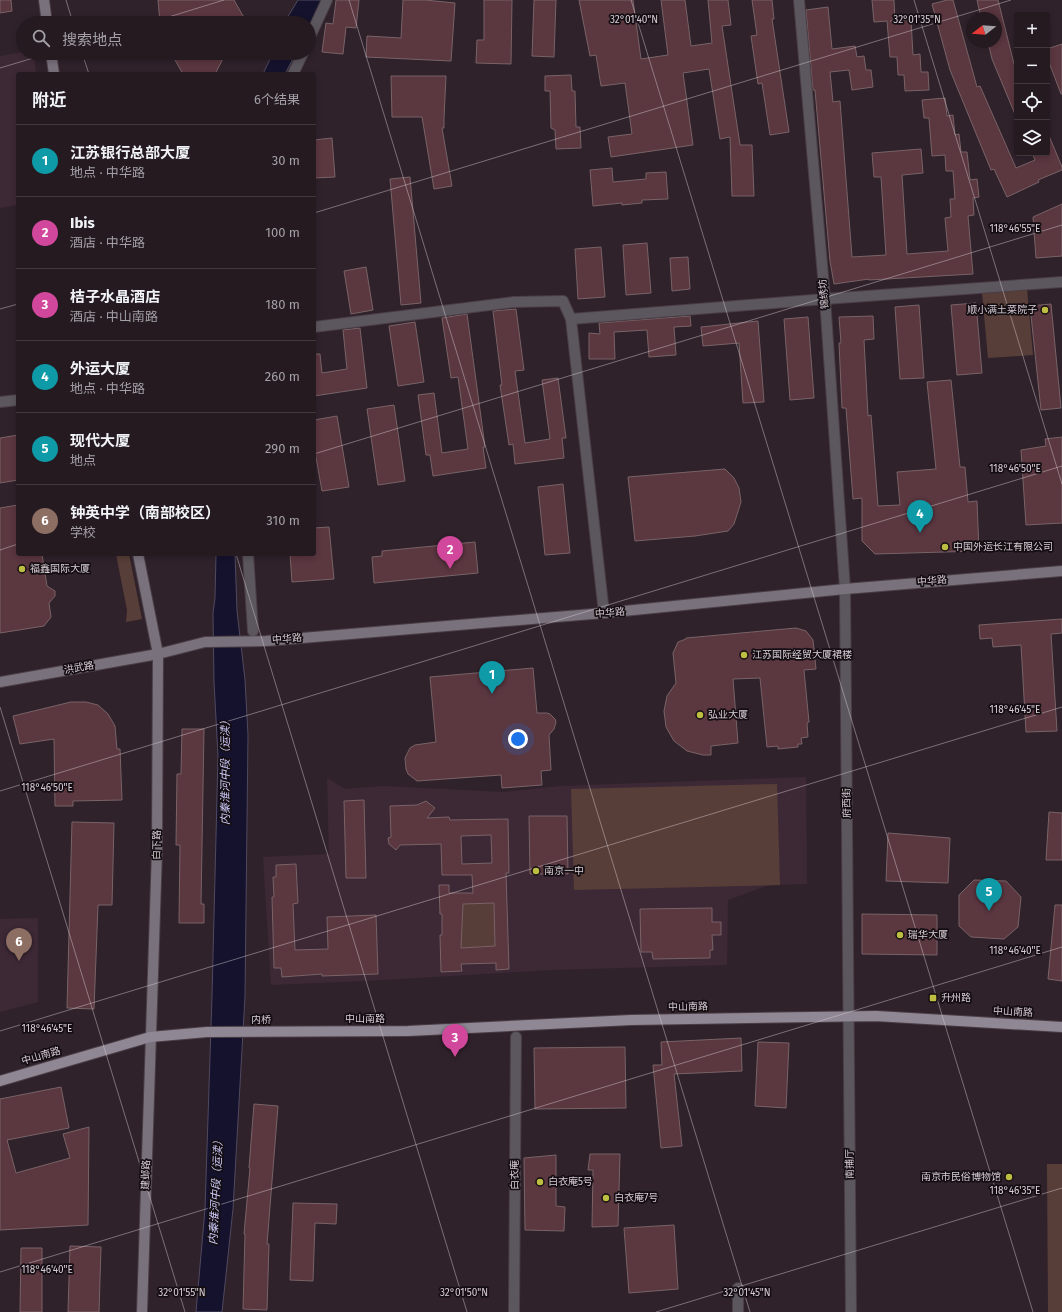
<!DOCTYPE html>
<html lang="zh">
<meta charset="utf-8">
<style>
body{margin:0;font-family:"Fira Sans","Noto Sans SC",sans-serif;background:#2c2329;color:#f1f3f6}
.controls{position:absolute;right:12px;top:12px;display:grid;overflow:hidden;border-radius:4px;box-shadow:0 2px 6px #0003}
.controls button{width:36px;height:36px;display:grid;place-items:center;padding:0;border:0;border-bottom:1px solid #41383e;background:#241a20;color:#f1f3f6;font:20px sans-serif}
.compass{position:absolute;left:966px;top:12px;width:36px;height:36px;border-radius:50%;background:#241a20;box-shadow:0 2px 6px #0003;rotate:253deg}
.you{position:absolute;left:518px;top:739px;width:14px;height:14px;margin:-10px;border:3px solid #fff;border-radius:50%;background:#1a73e8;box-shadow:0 0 0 6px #1a73e833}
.badge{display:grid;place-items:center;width:26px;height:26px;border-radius:50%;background:#bca0f2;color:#fff;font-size:13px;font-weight:700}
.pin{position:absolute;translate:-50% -33px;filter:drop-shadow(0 1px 2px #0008)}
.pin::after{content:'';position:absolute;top:21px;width:14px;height:12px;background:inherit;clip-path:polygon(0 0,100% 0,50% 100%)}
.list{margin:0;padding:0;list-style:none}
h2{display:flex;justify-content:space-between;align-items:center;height:52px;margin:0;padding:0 16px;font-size:17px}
h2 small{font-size:13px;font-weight:400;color:#a3a1a5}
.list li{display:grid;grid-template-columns:26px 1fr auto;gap:12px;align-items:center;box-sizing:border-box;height:72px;padding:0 16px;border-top:1px solid #41383e}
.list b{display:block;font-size:15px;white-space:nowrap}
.list p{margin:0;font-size:13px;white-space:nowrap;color:#a3a1a5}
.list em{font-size:13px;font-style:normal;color:#a3a1a5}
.icon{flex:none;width:22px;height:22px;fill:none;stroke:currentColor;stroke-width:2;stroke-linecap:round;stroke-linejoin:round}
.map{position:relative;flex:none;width:1062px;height:1312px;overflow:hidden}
.search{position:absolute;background:#241a20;box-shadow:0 2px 6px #0003;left:16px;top:16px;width:300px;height:44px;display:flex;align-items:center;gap:10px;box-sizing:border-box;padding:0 14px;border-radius:22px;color:#a3a1a5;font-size:15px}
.panel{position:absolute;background:#241a20;box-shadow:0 2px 6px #0003;left:16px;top:72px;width:300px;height:484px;border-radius:4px}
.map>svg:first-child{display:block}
.built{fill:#3d2936}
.green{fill:#583e38}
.water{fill:#15122d;stroke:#504a5f}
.building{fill:#5b3740;stroke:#786367;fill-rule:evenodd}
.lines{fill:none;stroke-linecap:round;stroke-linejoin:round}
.street-casing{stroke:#4b3e46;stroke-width:12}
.secondary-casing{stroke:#4b3e46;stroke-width:12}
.primary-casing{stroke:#4b3e46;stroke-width:12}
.street{stroke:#5c575e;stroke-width:10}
.secondary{stroke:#79727d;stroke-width:10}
.primary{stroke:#908795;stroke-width:10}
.ticks{fill:none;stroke:#d8ced5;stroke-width:1;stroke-opacity:0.45}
.poi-dot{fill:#bebf42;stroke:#140e12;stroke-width:1.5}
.labels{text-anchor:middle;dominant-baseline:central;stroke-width:3.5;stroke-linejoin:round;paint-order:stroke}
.street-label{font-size:10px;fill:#d8ced5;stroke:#140e12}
.poi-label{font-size:10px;fill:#d8ced5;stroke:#140e12;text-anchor:start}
.water-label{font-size:11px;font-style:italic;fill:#cdcbfa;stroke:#140e12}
.ticks-label{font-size:10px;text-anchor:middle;fill:#d8ced5;stroke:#140e12;stroke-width:3.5;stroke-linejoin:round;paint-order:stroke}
</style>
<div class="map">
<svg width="1062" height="1312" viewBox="0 0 1062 1312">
<rect width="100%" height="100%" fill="#30222b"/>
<g class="built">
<polygon points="23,52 34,53 36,74 18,74 18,205 0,208 0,56"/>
<polygon points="806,777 807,884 769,885 728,900 727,965 551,970 364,981 271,985 263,857 329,854 327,778 345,789 383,786 503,792 560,786"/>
<polygon points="38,918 38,1002 0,1012 0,919"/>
</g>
<g class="green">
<polygon points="1027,289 1033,355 988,358 982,293"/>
<polygon points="116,554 129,554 142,619 126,622 127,610"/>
<polygon points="777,784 780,885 574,890 571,789"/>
<polygon points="494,903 495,946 461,948 463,904"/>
<polygon points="1047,1164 1062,1164 1062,1312 1048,1312"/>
</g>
<g class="water">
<polygon points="298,0 324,0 309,28 309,23 284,23"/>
<polygon points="269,53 296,53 285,74 263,74 271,57"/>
<polygon points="216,554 235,554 237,611 245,680 248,735 245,996 233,1209 222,1312 196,1312 205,1209 212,996 218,756 214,682 213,613 215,598"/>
</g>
<g class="building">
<polygon points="0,0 11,0 12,11 0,13"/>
<polygon points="158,0 234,0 247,23 160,23"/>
<polygon points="336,0 359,0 356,28 346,27 343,54 322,52 326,23 333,24"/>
<polygon points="403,0 425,0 455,3 451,61 366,57 367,36 401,38"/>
<polygon points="484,0 512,0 511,64 476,63 477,40 484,40"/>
<polygon points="534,0 556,0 554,57 532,56"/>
<polygon points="579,0 633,0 641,59 668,55 661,0 685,0 691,46 712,43 708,0 728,0 731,25 722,26 740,145 752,145 754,196 732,196 730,137 720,139 709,69 683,73 693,145 611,157 608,137 632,134 625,83 601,86 596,55 590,56"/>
<polygon points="752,0 772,0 774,19 772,19 789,132 770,135 762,83 758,84 751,36 757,35"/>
<polygon points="872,0 894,0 895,21 890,21 911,20 913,55 920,54 921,72 928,72 929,90 905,91 904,75 898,75 897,57 890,57 887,21 874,22"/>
<polygon points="947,0 953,0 977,87 980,86 1016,168 1035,160 1032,153 1047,153 1047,131 1062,167 1062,170 1038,180 1039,182 1007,197 994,169 991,170 950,70 932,4"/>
<polygon points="977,0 998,0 1014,64 1017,63 1017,119 992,59 988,42 996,42 996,18 981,18"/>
<polygon points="828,7 832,49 855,46 857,57 864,56 866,70 871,70 873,87 852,90 849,70 830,72 833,102 840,101 852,257 886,255 881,177 874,177 872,153 921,149 923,173 902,175 907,254 948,251 945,218 951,217 950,199 955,199 953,171 946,171 945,155 932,156 929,118 924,118 922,100 945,98 947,116 953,115 955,135 959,134 961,152 967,152 970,180 977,179 979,197 973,198 974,215 968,216 973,274 869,280 869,279 834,284 830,261 815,90 813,90 806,10"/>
<polygon points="1062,44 1062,94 1061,94 1047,57 1047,49"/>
<polygon points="171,53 226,53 215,74 183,74"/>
<polygon points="571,75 572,91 575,91 576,127 580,127 581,148 556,149 555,130 551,128 550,91 545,91 545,76"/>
<polygon points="391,76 446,76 444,118 444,128 442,128 452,186 434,189 422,117 392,117"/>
<polygon points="332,138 335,177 314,178 314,140"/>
<polygon points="612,168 613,182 646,179 646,173 666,172 668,199 642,200 642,203 622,205 622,203 593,206 590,170"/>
<polygon points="410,177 421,303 401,305 390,179"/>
<polygon points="1062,204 1062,256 1036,258 1033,217"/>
<polygon points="647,243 651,293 626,295 623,245"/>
<polygon points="601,247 605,297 578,299 575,249"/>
<polygon points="688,257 690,289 672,291 670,258"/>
<polygon points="366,267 373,310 351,314 344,271"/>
<polygon points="976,303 982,373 957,375 951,305"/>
<polygon points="1051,304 1061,408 1041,410 1030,306"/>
<polygon points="919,305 924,378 900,379 895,307"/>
<polygon points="516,309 524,370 515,371 525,443 550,439 542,380 558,378 566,438 562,438 564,458 515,464 513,444 509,445 500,385 502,385 493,311"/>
<polygon points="467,314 485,447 483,447 486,468 433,476 430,455 426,455 418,395 434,393 442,453 468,449 458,377 451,378 442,318"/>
<polygon points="690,316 691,326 674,327 676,355 649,357 647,330 614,332 615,359 589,359 589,333 600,334 599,323"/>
<polygon points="873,316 874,339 864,340 868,416 871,415 878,506 900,505 897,472 936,469 927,382 951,380 960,467 965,467 968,502 977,501 979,551 875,554 862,541 862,498 853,499 846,408 842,408 839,343 841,343 839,317"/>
<polygon points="808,317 814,398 790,400 784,319"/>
<polygon points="758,321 764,402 743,403 739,343 703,346 701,327"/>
<polygon points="415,322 424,382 398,386 389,326"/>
<polygon points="360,328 367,388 314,396 314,354 320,354 322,373 347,369 343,330"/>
<polygon points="394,405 405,481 378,485 367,409"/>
<polygon points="337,416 349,487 322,491 314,446 314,420"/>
<polygon points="18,435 18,480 0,483 0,438"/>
<polygon points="1062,437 1062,523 1026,525 1021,450 1046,446 1045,439"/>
<polygon points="725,469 734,478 739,488 741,502 734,524 728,531 695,536 635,541 628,477"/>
<polygon points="563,484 570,553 545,555 538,487"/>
<polygon points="18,505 18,554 42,554 47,586 55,591 55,596 49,603 51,617 44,626 0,633 0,508"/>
<polygon points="329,527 334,579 292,582 290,554 314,554 314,528"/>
<polygon points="475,542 478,573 374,583 372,557 382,556 382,551"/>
<polygon points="1062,619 1062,633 1051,634 1057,731 1026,732 1021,645 993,647 992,638 980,639 979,625"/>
<polygon points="796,628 806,631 813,640 816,669 804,670 809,722 807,723 808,737 801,738 802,744 798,744 798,747 778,749 778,746 767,747 760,678 733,679 738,743 711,746 711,755 703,755 687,751 674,741 666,727 664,711 667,696 676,683 673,653 678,642 686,639 686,638"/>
<polygon points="533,668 537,713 547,713 550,714 555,719 556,722 554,729 549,735 551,770 541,771 542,785 502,788 501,775 417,781 408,774 406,769 405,758 410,748 415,745 436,742 430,677"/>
<polygon points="71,702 86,702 98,705 108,714 115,726 117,749 120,749 122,800 73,801 73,806 55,806 54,739 20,744 13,716"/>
<polygon points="182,729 204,729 201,904 204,904 204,923 179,923 180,845 176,845 177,774 181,774"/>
<polygon points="364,800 366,878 346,878 344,801"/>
<path d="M426,801L435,808L427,818L449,817L450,820L508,819L509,873H506L509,969L496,970V963L461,964L462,971L441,972L440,935H442V914H440L439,885H449V893H473L472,875H442L441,844L400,845L396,850L389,844L388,838L391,837L390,806L417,805ZM491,835L492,863L462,864L461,836ZM494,903L495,946L461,948L463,904Z"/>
<polygon points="1049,812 1062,813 1062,860 1046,860"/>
<polygon points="529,816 567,816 568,874 530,874"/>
<polygon points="72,822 114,823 112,905 98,905 94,1009 67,1008"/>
<polygon points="888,833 950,838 948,883 886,881"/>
<polygon points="296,864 298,903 293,904 295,950 328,949 327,917 376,915 378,974 322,976 322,974 282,977 281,968 274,968 272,897 274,897 273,877 276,877 276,865"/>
<polygon points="974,880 1006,881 1021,897 1018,927 1004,939 971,937 959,926 959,895"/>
<polygon points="1055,905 1062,905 1062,981 1048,979"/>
<polygon points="712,908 712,922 721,922 721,935 712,935 713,950 710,950 710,958 653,959 652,952 641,952 640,909"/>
<polygon points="862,914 937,915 937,955 862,954"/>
<polygon points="741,1038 742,1071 674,1074 682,1146 661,1148 653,1065 662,1065 661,1042"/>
<polygon points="758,1042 789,1043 786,1108 755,1106"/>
<polygon points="625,1047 626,1108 535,1109 534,1048"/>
<polygon points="61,1087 69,1128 7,1140 16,1173 70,1158 63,1134 89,1127 88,1225 0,1230 0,1099"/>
<polygon points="254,1104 278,1106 267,1244 269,1244 267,1310 243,1309 245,1234 244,1234 250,1168 249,1168"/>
<polygon points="590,1154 620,1154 618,1226 592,1227 593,1170 588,1170"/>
<polygon points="556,1155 556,1206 565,1207 564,1231 525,1230 524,1158"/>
<polygon points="293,1203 337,1204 336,1224 315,1223 313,1281 290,1280"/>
<polygon points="674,1225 678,1289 629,1293 624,1228"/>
<polygon points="70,1246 101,1247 99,1312 68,1312"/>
<polygon points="21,1248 42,1248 42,1312 20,1312"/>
</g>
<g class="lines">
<g class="street-casing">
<g id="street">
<polyline points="799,0 825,299 845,589 851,1312"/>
<polyline points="309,39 327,0"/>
<polyline points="293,74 303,53"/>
<polyline points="571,319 825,299 1062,282"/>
<polyline points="314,327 514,302 563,301 571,319 604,613"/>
<polyline points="0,402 18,400"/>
<polyline points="248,554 253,631"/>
<polyline points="738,1288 738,1312"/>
<polyline points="514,1312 516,1037"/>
</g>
</g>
<g class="secondary-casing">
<g id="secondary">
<polyline points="44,0 47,23"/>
<polyline points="51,53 54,74"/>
<polyline points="138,554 158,654 157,850 142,1312"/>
<polyline points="0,682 158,654 205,642 266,641 604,613 845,589 1062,571"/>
</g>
</g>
<g class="primary-casing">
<polyline id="primary" points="0,1081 150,1037 207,1032 408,1031 631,1020 876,1016 1062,1027"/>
</g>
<use href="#street" class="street"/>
<use href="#secondary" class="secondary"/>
<use href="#primary" class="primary"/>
</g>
<path class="ticks" d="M66,0L73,23M349,0L750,1312M631,0L1033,1312M914,0L1062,484M149,23L224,0M82,53L89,74M0,68L50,53M314,213L1011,0M0,309L18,304M314,454L1062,225M0,550L18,544M236,554L467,1312M0,707L185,1312M0,791L1062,466M0,1031L1062,707M0,1272L1062,947M656,1312L1062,1188"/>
<g class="poi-dot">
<circle cx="1045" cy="310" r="4"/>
<circle cx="945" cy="547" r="4"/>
<circle cx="22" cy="569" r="4"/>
<circle cx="744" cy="655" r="4"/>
<circle cx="700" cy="715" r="4"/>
<circle cx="536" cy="871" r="4"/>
<circle cx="900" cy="935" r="4"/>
<rect x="929" y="994" width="8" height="8" rx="2"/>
<circle cx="1009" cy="1177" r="4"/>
<circle cx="540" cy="1182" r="4"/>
<circle cx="606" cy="1198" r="4"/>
</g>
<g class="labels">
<g class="street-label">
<text transform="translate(824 294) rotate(-95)">锦绣坊</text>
<text transform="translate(932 581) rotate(-5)">中华路</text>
<text transform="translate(610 613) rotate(-5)">中华路</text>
<text transform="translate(287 639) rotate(-5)">中华路</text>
<text transform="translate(79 668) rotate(-10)">洪武路</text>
<text transform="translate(847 803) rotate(-91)">府西街</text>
<text transform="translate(157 845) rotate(-89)">白下路</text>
<text transform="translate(688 1007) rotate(-1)">中山南路</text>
<text transform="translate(1013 1012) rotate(3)">中山南路</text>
<text x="365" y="1019">中山南路</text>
<text x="261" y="1020">内桥</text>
<text transform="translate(41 1056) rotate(-16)">中山南路</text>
<text transform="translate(850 1164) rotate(-91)">南捕厅</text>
<text transform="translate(146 1175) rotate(-88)">建邺路</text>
<text transform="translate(515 1175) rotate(-90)">白衣庵</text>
</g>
<g class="poi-label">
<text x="1037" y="310" text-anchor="end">顺小满土菜院子</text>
<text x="953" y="547">中国外运长江有限公司</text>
<text x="30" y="569">福鑫国际大厦</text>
<text x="752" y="655">江苏国际经贸大厦裙楼</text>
<text x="708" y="715">弘业大厦</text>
<text x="544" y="871">南京一中</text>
<text x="908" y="935">瑞华大厦</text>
<text x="941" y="998">升州路</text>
<text x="1001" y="1177" text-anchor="end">南京市民俗博物馆</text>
<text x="548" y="1182">白衣庵5号</text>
<text x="614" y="1198">白衣庵7号</text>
</g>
<g class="water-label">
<text transform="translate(225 770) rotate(-90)">内秦淮河中段（运渎）</text>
<text transform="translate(216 1190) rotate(-87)">内秦淮河中段（运渎）</text>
</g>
</g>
<g class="ticks-label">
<text x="634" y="23">32°01'40"N</text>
<text x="917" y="23">32°01'35"N</text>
<text x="1015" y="232">118°46'55"E</text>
<text x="1015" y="472">118°46'50"E</text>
<text x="1015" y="713">118°46'45"E</text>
<text x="47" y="791">118°46'50"E</text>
<text x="1015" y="954">118°46'40"E</text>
<text x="47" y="1032">118°46'45"E</text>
<text x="1015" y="1194">118°46'35"E</text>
<text x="47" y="1273">118°46'40"E</text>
<text x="182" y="1296">32°01'55"N</text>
<text x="464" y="1296">32°01'50"N</text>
<text x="747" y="1296">32°01'45"N</text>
</g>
</svg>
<div class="controls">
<button>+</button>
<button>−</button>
<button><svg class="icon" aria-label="locate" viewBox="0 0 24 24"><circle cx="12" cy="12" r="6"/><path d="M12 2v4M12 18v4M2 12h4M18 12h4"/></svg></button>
<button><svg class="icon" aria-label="layers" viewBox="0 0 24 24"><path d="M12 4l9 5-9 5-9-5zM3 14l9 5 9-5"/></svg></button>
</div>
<svg class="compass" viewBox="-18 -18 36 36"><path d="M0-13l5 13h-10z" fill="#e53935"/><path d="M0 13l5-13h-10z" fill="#a3a1a5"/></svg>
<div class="you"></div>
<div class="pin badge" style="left:492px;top:694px;background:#0f9aa8">1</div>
<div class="pin badge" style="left:450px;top:569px;background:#d1479c">2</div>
<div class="pin badge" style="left:455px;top:1057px;background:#d1479c">3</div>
<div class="pin badge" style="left:920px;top:533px;background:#0f9aa8">4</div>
<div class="pin badge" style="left:989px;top:911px;background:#0f9aa8">5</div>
<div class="pin badge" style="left:19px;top:961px;background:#8d6e63">6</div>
<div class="search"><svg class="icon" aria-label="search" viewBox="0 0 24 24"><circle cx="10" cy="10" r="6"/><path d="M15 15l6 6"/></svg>搜索地点</div>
<section class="panel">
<h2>附近<small>6个结果</small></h2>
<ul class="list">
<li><span class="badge" style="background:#0f9aa8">1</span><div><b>江苏银行总部大厦</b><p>地点 · 中华路</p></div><em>30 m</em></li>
<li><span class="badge" style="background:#d1479c">2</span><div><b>Ibis</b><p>酒店 · 中华路</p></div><em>100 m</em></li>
<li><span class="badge" style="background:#d1479c">3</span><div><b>桔子水晶酒店</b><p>酒店 · 中山南路</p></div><em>180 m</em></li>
<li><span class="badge" style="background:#0f9aa8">4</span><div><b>外运大厦</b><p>地点 · 中华路</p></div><em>260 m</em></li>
<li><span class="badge" style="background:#0f9aa8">5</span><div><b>现代大厦</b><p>地点</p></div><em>290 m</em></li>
<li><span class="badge" style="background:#8d6e63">6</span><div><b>钟英中学（南部校区）</b><p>学校</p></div><em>310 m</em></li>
</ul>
</section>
</div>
